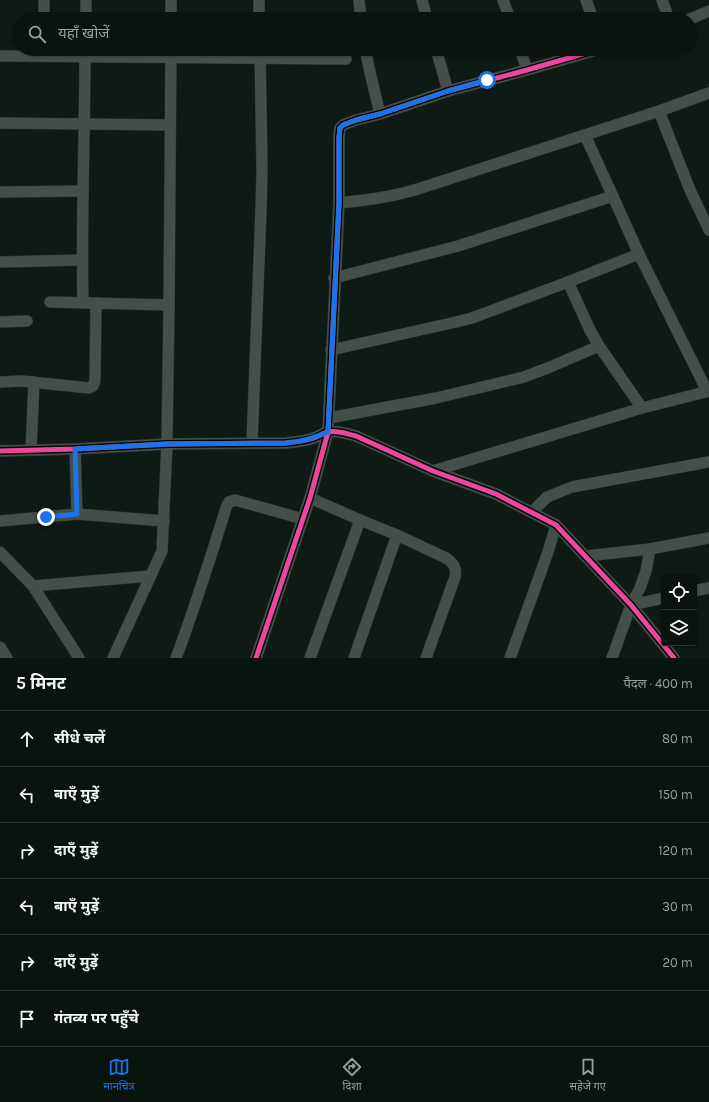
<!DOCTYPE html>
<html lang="hi">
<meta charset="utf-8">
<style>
body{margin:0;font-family:Karla,"Noto Sans Devanagari",sans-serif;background:#131d18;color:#f1f3f6}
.controls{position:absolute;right:12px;bottom:12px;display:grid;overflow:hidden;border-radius:4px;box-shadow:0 1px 3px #0004}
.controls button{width:36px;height:36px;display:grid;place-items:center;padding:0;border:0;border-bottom:1px solid #2a332f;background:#0a140f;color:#f1f3f6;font:20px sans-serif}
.stop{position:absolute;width:12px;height:12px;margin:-9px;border:3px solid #1a73e8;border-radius:50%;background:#fff}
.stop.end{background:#1a73e8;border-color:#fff;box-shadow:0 1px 4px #0008}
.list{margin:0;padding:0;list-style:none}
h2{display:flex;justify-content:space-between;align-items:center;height:52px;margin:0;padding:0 16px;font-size:17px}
h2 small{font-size:13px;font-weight:400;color:#999e9e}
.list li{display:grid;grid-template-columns:26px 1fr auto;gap:12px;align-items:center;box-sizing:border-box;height:56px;padding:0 16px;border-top:1px solid #2a332f}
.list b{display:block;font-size:15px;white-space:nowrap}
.list em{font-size:13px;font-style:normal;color:#999e9e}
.icon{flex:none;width:22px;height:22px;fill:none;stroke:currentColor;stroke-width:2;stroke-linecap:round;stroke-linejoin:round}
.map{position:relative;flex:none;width:709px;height:658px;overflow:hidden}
.search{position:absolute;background:#0a140f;box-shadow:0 1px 3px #0004;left:12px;right:12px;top:12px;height:44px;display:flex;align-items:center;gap:10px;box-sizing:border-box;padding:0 14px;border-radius:22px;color:#999e9e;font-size:15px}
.sheet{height:388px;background:#0a140f}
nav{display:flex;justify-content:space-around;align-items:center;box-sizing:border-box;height:56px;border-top:1px solid #2a332f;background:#0a140f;font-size:11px;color:#999e9e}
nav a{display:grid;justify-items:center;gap:2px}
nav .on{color:#1a73e8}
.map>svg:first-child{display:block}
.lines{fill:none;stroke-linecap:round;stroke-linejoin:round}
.minor-casing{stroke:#2c342f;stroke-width:12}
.minor{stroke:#444f49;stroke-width:11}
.cycleway-casing{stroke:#020804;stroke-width:8}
.cycleway{stroke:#ed469a;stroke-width:5}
.route{stroke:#1a73e8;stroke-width:5}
</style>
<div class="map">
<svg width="709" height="658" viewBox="0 0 709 658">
<rect width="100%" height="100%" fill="#0e1a14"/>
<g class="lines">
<g class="minor-casing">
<g id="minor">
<polyline points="259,0 259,19"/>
<polyline points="359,0 361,19"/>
<polyline points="422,0 427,19"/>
<polyline points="503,0 510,19"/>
<polyline points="586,0 593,19"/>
<polyline points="662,0 669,19"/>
<polyline points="44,19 44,0"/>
<polyline points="86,19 86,0"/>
<polyline points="171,19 171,0"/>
<polyline points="690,19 709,11"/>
<polyline points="365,49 369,68 380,114"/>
<polyline points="436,49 448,91"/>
<polyline points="520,49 527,70"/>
<polyline points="0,56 346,59"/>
<polyline points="659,111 690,190 709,230"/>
<polyline points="0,123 170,125"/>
<polyline points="585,135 639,254 707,391"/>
<polyline points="0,192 83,191"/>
<path d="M339,203C367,200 393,197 421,188L659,111L709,93"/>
<polyline points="0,262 82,260"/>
<polyline points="334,278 458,246 613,196"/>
<polyline points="568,282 590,330 599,346 642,408"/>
<polyline points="50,302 169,305"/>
<path d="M83,303C81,218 85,134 85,49"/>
<polyline points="0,322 27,321"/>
<polyline points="331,350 456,322 472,318 568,282 639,254"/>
<polyline points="0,382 22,381 89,388 93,386 95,381 96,303"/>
<polyline points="329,418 436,398 524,377 550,367 599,346"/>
<polyline points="252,443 261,209 262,170 260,49"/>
<polyline points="75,449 77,514"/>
<polyline points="31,450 34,382"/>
<path d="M0,451L75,449L167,444L286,443C296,442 305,441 314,438C319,436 323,433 328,432C338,430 347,434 356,436L433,471L496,494L556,525L631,605L674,658"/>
<polyline points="433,471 642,408 709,391"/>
<path d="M310,498L360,520L397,535L446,558C454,563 457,568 455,577L426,658"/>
<polyline points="532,512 547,497 572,487 709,462"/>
<polyline points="0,521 77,514 164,521"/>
<polyline points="0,552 33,586 79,658"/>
<polyline points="586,556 650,549 709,538"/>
<polyline points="33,586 150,576"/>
<polyline points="694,591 709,588"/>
<polyline points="631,605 664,598"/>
<polyline points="0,647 7,658"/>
<polyline points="113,658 162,551 167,444 169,305 171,49"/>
<path d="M176,658C195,608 211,556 227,505L229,502L235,500L303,519"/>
<polyline points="256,658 310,498 328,432 339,203 339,137 340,128 343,125 356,120 380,114 448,91 527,70 600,49"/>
<polyline points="310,658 360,520"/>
<polyline points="354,658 397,535"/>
<polyline points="510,658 548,552 556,525"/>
<polyline points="612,658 631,605 640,588 646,571 650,549"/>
</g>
</g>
<use href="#minor" class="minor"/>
<g class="cycleway-casing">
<g id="cycleway">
<path d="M0,451L75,449L167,444L286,443C296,442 305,441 314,438C319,436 323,433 328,432C338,430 347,434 356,436L433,471L496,494L556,525L631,605L674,658"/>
<polyline points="256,658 310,498 328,432 339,203 339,137 340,128 343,125 356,120 380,114 448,91 527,70 600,49"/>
</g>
</g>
<use href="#cycleway" class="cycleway"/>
</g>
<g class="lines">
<path class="route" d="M46,517L77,514L75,449L167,444L286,443C301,442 314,438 328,432L339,203V137L340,128L343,125L356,120L380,114L448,91L487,80"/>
</g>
</svg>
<div class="controls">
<button><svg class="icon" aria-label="locate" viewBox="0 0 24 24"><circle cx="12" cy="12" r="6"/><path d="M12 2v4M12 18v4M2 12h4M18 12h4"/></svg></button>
<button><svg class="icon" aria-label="layers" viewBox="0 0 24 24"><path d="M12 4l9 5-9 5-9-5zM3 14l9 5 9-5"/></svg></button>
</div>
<div class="stop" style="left:487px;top:80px"></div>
<div class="stop end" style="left:46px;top:517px"></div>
<div class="search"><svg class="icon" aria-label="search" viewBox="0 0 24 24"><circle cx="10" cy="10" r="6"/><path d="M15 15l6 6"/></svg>यहाँ खोजें</div>
</div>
<section class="sheet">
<h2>5 मिनट<small>पैदल · 400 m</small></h2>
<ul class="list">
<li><svg class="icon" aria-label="ahead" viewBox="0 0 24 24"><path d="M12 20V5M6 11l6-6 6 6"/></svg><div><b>सीधे चलें</b></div><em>80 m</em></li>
<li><svg class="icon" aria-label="left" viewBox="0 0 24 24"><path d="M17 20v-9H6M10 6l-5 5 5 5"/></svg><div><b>बाएँ मुड़ें</b></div><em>150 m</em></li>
<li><svg class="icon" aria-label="right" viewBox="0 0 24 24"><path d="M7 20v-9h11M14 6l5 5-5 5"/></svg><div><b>दाएँ मुड़ें</b></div><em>120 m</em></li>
<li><svg class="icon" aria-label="left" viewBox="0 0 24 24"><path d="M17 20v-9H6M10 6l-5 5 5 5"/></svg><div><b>बाएँ मुड़ें</b></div><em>30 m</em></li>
<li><svg class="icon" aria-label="right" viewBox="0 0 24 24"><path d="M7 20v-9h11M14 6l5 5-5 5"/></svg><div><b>दाएँ मुड़ें</b></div><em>20 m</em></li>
<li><svg class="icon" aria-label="arrive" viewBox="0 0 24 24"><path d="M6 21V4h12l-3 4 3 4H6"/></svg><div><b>गंतव्य पर पहुँचे</b></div></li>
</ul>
</section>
<nav>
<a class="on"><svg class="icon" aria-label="map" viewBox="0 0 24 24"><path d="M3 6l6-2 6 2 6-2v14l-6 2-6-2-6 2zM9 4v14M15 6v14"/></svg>मानचित्र</a>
<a><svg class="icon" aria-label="directions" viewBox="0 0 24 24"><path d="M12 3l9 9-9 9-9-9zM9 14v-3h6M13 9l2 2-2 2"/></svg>दिशा</a>
<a><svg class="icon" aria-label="saved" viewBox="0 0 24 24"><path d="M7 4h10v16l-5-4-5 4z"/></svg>सहेजे गए</a>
</nav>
